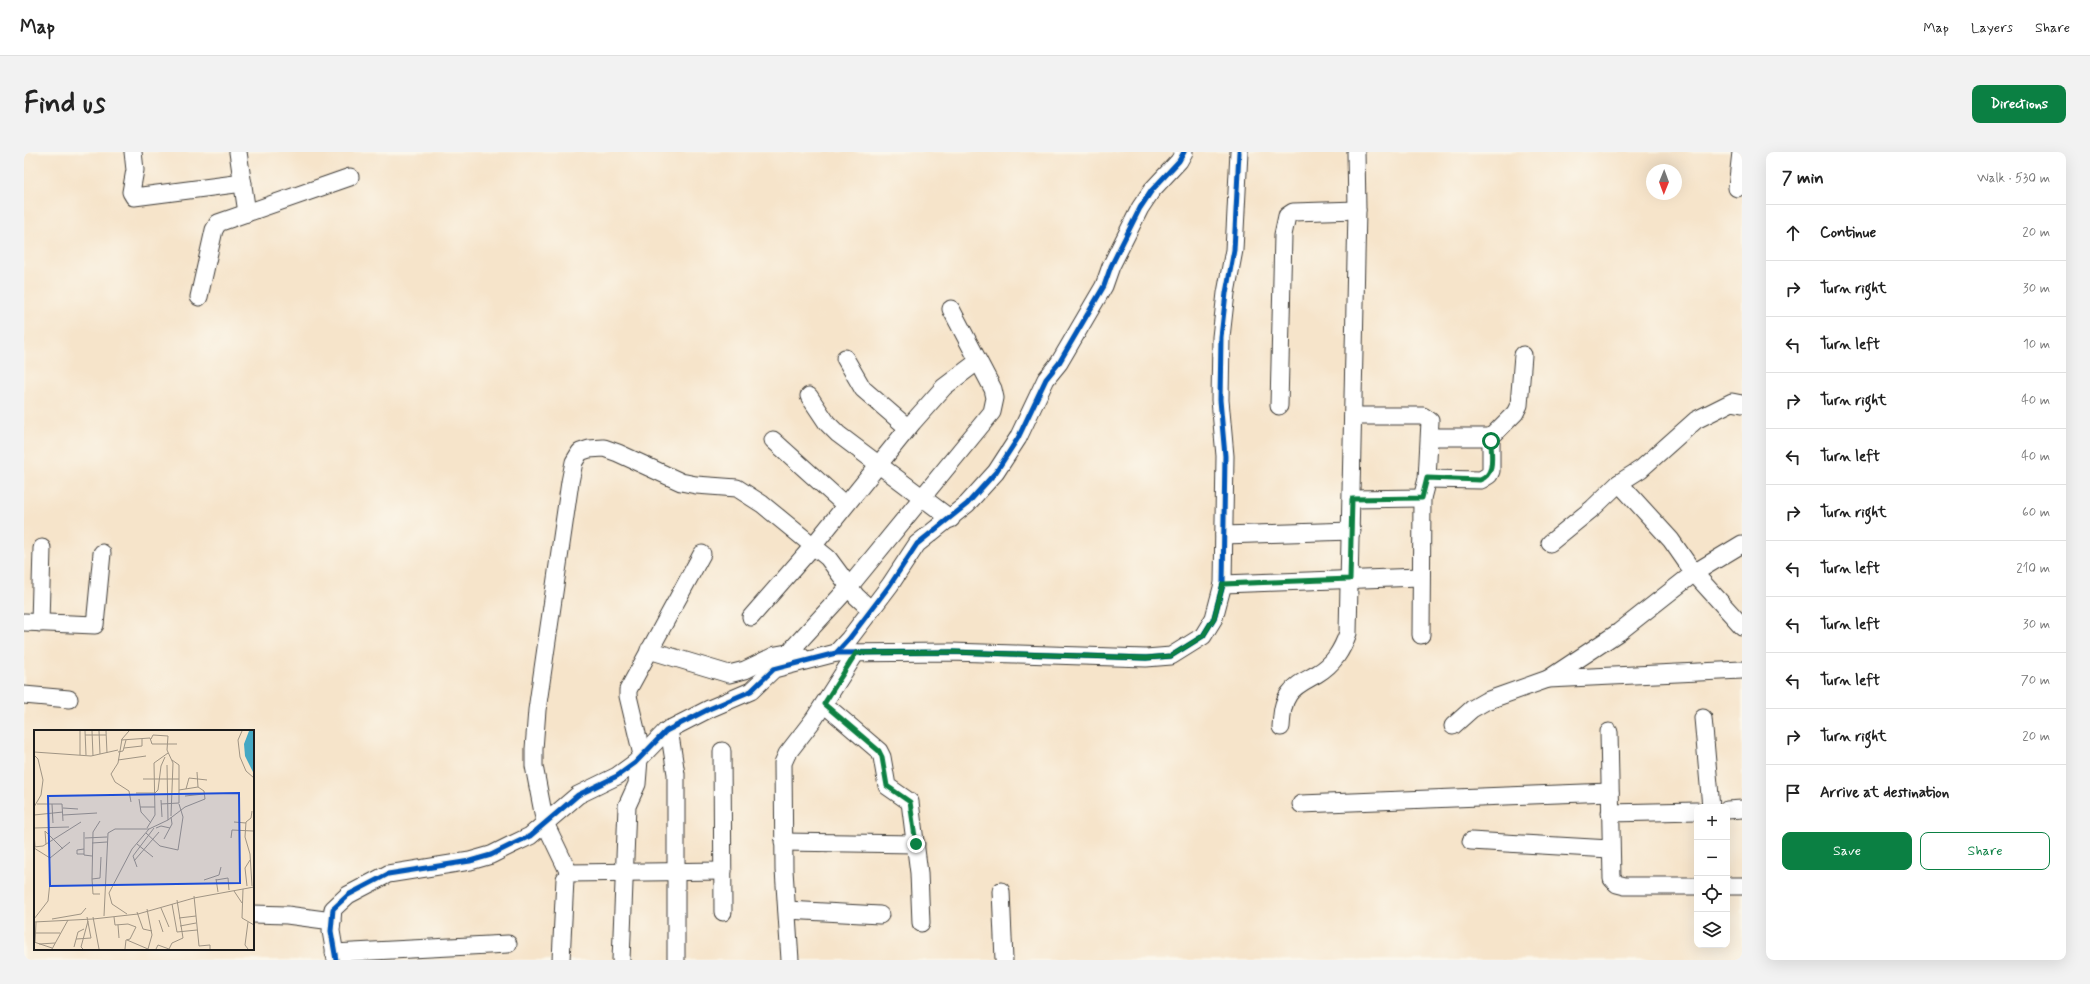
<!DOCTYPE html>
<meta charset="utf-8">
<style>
body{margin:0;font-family:Mynerve,sans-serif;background:#f2f2f2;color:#222}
.controls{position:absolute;right:12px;bottom:12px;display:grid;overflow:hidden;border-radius:8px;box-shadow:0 4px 16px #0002}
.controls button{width:36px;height:36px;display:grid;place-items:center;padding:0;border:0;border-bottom:1px solid #e0e0e0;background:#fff;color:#222;font:20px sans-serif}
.compass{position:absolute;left:1622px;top:12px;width:36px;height:36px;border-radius:50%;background:#fff;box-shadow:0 4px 16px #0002;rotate:181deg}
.stop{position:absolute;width:12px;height:12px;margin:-9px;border:3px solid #0b8043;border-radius:50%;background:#fff}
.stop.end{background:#0b8043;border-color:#fff;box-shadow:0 1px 4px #0008}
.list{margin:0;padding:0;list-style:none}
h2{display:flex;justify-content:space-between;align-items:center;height:52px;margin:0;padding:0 16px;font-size:17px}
h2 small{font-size:13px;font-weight:400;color:#767676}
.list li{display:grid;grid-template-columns:26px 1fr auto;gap:12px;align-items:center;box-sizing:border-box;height:56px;padding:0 16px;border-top:1px solid #e0e0e0}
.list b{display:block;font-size:15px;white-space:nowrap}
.list em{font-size:13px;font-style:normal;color:#767676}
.actions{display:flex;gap:8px;padding:12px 16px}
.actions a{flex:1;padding:9px 0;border:1px solid #0b8043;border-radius:8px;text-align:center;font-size:14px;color:#0b8043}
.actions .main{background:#0b8043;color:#fff}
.icon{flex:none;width:22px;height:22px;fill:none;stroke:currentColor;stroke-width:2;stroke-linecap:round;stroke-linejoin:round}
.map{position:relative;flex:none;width:1718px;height:808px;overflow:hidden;border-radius:8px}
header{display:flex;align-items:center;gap:24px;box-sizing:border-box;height:56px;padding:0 20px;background:#fff;border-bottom:1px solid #e0e0e0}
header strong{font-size:19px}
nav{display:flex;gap:22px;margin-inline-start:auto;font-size:14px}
.intro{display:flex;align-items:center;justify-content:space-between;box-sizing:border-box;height:96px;padding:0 24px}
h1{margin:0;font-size:28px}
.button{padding:10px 18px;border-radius:8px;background:#0b8043;color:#fff;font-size:14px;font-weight:700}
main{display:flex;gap:24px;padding:0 24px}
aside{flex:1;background:#fff;border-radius:8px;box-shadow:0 4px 16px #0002}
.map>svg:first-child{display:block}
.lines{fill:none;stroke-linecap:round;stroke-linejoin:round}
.minor-casing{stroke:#3d3a36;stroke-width:19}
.minor{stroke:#fff;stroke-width:17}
.cycleway-casing{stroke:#fbf7ec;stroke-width:8}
.cycleway{stroke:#0057b8;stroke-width:5}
.route{stroke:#0b8043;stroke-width:5}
.inset-road{fill:none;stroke:#9f9484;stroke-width:1}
.view{fill:#1d4ed8;fill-opacity:0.15;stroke:#1d4ed8;stroke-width:2}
.inset-edge{fill:none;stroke:#1c1c1c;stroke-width:2}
</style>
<header>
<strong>Map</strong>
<nav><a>Map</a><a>Layers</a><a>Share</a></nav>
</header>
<div class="intro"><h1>Find us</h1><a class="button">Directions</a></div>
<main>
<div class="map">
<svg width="1718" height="808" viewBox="0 0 1718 808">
<rect width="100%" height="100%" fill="#fbf7ec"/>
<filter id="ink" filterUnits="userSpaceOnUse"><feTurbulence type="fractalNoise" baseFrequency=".025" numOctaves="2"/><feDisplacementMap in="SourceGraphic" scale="8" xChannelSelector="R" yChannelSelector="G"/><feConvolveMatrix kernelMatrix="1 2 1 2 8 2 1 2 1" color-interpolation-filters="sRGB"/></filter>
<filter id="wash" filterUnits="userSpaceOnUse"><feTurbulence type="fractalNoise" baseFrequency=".012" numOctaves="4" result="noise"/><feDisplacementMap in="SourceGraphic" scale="16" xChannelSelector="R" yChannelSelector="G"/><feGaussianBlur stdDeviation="0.9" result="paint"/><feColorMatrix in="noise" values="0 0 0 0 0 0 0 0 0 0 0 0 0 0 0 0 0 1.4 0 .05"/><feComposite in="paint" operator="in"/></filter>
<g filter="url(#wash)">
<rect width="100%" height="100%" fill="#f6e4ca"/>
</g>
<g filter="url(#ink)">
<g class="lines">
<g class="minor-casing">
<g id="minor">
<polyline points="109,0 111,18 107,40 110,45 219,31"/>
<polyline points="214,0 223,61"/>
<polyline points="1713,36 1717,0"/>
<polyline points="175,145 190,78 194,71 326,25"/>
<polyline points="821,206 839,237 884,276"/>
<polyline points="785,244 803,271 814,282 927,367"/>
<polyline points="1255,254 1259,83 1263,64 1269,60 1333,58"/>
<polyline points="1329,264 1399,264 1406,269 1403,327 1398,346 1397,483"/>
<polyline points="1466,286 1491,261 1495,253 1499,203"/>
<polyline points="749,288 821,353"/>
<polyline points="1403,327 1457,328 1465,323 1467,319 1467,289 1464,285 1407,285"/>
<polyline points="1595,331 1647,388 1670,421 1718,474"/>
<polyline points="1328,347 1398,346"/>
<polyline points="1200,383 1328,379"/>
<polyline points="1526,391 1569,356 1595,331 1617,317 1672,268 1708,250 1718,252"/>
<polyline points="1199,432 1396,425"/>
<polyline points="727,465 789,394 889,270 920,235 953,210"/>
<polyline points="0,470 71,473 78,401"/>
<polyline points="16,471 18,396"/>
<polyline points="625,498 705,522 721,518 752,503 763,501 777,504"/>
<polyline points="812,501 927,500 1122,506 1147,504 1179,484 1190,466 1199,432 1201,304 1196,248 1197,185 1202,141 1210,98 1215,0"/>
<polyline points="767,502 769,496 825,435 968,260 971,246 969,237 927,157"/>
<polyline points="1524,527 1718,518"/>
<polyline points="0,543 45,547"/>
<polyline points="800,552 855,599 858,605 863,634 886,650 895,721 897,771"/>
<polyline points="1679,566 1687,655"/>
<polyline points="1429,574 1448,557 1462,549 1524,527 1595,480 1670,421 1718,392"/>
<path d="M1257,575C1258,563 1258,552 1265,542C1272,532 1283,528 1293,522C1310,512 1318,498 1324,481L1333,58L1332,0"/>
<polyline points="645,577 652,622 652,808"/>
<polyline points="1585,580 1588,727 1593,732 1601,734 1673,734"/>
<polyline points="698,599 699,760"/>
<polyline points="618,603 604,544 604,538 678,402"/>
<polyline points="1277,652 1586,640"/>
<polyline points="1703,658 1718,657"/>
<polyline points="1586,661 1673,659"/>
<polyline points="1447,689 1586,697"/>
<polyline points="759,690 892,692"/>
<polyline points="545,721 521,671 510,614 510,597 513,558 546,330 550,310 556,300 565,297 580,296 594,301 657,330 672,333 713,336 738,352 804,406 832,444 846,457"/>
<polyline points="1703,734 1718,734"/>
<polyline points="977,739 980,808"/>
<polyline points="763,758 856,763"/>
<polyline points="229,762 263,763 308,769"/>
<polyline points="310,801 484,792"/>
<polyline points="312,808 307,779 309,757 324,743 364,722 446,709 467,703 487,693 506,684 554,643 593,624 611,611 642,579 685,557 727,539 750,517 812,501 825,487 866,433 893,392 943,352 972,320 994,286 1022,227 1035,211 1080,134 1087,114 1116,56 1128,38 1155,9 1160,0"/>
<polyline points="537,808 541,727 545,721 699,719"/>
<polyline points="597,808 603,654 613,632 615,607"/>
<polyline points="766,808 760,718 759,611 763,602 790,567 832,501"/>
</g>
</g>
<use href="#minor" class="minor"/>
<g class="cycleway-casing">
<g id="cycleway">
<polyline points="812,501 927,500 1122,506 1147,504 1179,484 1190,466 1199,432 1201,304 1196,248 1197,185 1202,141 1210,98 1215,0"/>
<polyline points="312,808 307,779 309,757 324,743 364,722 446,709 467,703 487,693 506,684 554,643 593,624 611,611 642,579 685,557 727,539 750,517 812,501 825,487 866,433 893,392 943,352 972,320 994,286 1022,227 1035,211 1080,134 1087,114 1116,56 1128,38 1155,9 1160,0"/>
</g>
</g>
<use href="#cycleway" class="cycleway"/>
</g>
</g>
<g class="lines" filter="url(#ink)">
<path class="route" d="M892,692L886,650L863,634L858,605L855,599L800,552L832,501L927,500L1122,506L1147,504L1179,484L1190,466L1199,432L1326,427L1328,347L1398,346L1403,326L1456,328C1472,322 1467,303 1467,289"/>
</g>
<g transform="translate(10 578)">
<rect width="220" height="220" fill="#f6e4ca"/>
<path d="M215,1H220V44L211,26L210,14Z" fill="#44a8c4"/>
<path class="inset-road" d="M46,1V25M51,1L52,25M58,1L59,26M65,1L66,24M72,1L73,23M95,1L88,9L84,33L77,44L81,52L95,61L97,72M208,1L204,10L206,27L212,41L220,48M51,5H72M117,9L119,5L134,6L133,20L139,33L137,86M87,10L116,8L118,14H143M90,18L108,16V9M0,22L57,26L84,20M84,22L89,21L92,10M0,25L4,29L9,50L7,65L0,77M84,30L112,26M133,35L134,90M163,42L164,57M109,49H145M152,59L155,48L173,50M102,63H121L124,60L127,36L131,27M151,66L170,64M105,69L107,82L117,93M127,70L128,87M3,74H28L29,91M18,74L19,93M127,74L145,73V35L138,30M106,77H121M29,78L44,79M218,81L217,88L212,92L211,107L216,124L218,156M0,85L29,82M29,85L63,83M66,91L59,102L58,149L59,164H66M200,92L212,93M0,98L35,97M113,98L121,85L120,33L134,23M122,98L127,96L136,98M11,101L29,119M11,101L12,114M0,102L1,117M50,102V125L58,126M112,103L126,116L144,120L149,87L145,74M51,108L73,107M197,108L198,100L219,101M130,109L138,94L137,87M58,113L73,112M103,114L119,127M0,117L9,116L47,92M0,118L16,128L36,112M50,124H43V120L50,119M100,131L125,102M103,137L99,126L120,98M58,149L66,148L67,127M182,149L184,162M170,150L185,145L187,137M182,150L194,148L195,160M213,156L211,138L216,130M209,159L208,188L220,195M200,161L208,173M160,166L165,216L176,215V219M138,174L143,202L163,200M127,178L135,197M113,179L118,205L114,219M103,182L109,199L118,201M93,184L78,174L75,163L98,119L115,99L134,90L151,77L171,69L170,61L164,57L145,60M70,186L74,103L81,99H115M59,187L65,219M80,187L81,195L94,194L102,197L96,209L92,210L91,219M145,188L162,186M0,189L14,171L16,152M18,189L47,184L52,178M125,190L129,202M0,192L59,189L104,184L160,168L220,157M214,192L211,215L214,219M84,195L85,208M146,196L162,193M0,203H26M42,209L57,208L53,187M93,210L114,219M0,212L18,218M1,213L2,192M5,214L21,213M40,217L44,202L50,199M18,219L34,190M49,219L47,217L54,191M122,219L124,215L135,219M135,219L138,213L149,208L143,170"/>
<path class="view" d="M205,63L206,153L16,156L14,66Z"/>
<rect width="220" height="220" class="inset-edge"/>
</g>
</svg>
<div class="controls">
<button>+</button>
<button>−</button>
<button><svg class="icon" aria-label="locate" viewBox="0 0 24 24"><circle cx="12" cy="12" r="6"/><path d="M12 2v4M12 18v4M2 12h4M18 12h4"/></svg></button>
<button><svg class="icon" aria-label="layers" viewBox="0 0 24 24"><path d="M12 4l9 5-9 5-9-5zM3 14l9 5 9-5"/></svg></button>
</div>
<svg class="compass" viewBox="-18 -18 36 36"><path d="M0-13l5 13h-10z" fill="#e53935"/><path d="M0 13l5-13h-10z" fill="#767676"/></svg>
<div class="stop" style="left:1467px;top:289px"></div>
<div class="stop end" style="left:892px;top:692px"></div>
</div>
<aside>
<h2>7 min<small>Walk · 530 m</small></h2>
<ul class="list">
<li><svg class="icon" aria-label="ahead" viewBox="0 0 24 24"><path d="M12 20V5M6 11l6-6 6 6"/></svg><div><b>Continue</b></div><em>20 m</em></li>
<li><svg class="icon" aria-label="right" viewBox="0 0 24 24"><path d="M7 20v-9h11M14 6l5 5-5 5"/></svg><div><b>Turn right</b></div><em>30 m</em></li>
<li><svg class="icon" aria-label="left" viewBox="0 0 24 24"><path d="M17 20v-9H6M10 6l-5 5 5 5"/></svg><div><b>Turn left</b></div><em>10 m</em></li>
<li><svg class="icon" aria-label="right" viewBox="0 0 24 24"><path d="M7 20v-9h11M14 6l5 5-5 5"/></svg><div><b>Turn right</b></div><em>40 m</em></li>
<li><svg class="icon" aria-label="left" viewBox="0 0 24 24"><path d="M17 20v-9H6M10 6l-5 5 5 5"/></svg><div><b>Turn left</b></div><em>40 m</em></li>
<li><svg class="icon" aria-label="right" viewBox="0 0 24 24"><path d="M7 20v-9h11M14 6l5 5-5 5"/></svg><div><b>Turn right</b></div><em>60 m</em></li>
<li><svg class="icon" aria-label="left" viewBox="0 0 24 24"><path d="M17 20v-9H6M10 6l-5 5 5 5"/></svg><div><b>Turn left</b></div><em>210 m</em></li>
<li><svg class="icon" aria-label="left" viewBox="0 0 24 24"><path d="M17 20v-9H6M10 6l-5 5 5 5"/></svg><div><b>Turn left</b></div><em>30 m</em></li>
<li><svg class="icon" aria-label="left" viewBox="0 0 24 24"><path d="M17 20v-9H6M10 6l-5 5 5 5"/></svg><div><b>Turn left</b></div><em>70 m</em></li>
<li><svg class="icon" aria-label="right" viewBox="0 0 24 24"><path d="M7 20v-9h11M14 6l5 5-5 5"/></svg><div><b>Turn right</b></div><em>20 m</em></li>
<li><svg class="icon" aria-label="arrive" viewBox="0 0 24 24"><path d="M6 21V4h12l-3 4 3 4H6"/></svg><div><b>Arrive at destination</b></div></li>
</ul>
<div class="actions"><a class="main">Save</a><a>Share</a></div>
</aside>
</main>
